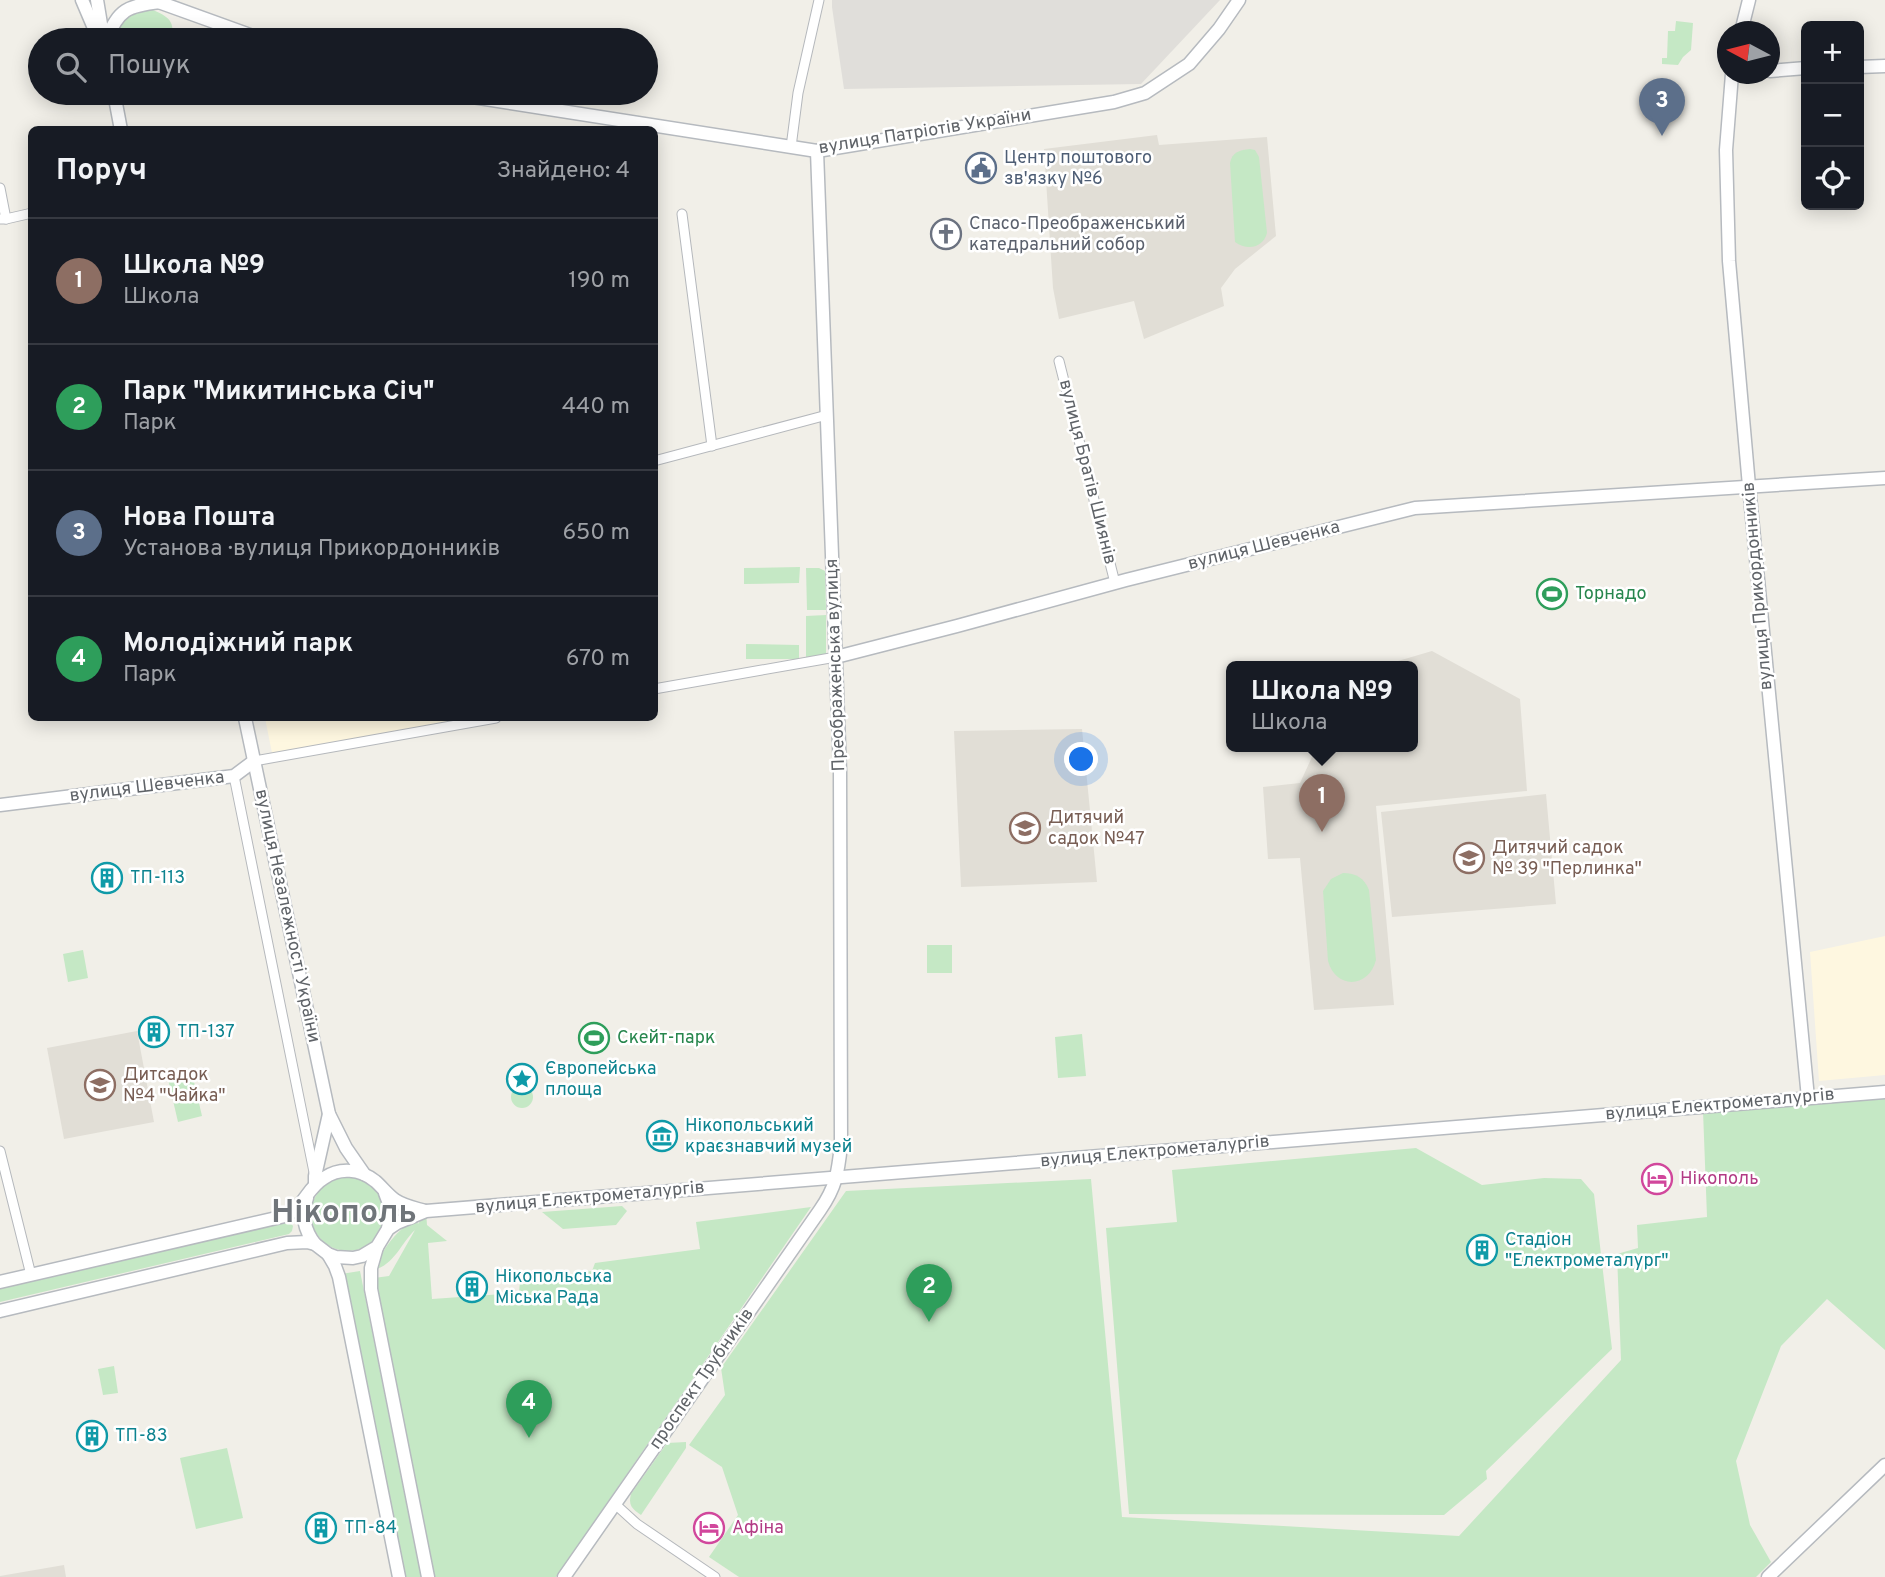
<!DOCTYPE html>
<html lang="uk">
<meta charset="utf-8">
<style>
body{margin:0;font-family:Overpass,sans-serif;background:#242831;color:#f1f3f6}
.controls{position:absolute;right:21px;top:21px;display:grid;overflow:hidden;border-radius:10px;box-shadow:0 4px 18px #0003}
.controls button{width:63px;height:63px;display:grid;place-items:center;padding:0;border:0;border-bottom:2px solid #363941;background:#171b24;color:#f1f3f6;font:35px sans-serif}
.compass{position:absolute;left:1717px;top:21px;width:63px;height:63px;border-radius:50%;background:#171b24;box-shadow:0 4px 18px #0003;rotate:277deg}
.you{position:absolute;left:1082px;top:760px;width:24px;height:24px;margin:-18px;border:5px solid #fff;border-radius:50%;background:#1a73e8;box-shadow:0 0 0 10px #1a73e833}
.badge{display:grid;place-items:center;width:46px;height:46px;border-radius:50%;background:#0b8043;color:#fff;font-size:23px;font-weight:700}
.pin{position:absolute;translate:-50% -58px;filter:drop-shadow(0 2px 4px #0008)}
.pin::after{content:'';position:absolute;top:37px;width:24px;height:21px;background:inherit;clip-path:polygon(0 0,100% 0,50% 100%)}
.popup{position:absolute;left:1226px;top:661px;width:192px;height:91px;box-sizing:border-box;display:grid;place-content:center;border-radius:10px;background:#171b24;filter:drop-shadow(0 2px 5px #0005);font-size:23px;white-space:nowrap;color:#9ea1a6}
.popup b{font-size:26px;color:#f1f3f6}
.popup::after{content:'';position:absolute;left:50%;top:100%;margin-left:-14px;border:14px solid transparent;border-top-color:#171b24}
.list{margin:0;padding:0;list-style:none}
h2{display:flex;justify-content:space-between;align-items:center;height:91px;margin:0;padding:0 28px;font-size:30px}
h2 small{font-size:23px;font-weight:400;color:#9ea1a6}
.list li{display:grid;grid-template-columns:46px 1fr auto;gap:21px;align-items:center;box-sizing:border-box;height:126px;padding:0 28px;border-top:2px solid #363941}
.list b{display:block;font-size:26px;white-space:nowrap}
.list p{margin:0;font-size:23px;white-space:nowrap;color:#9ea1a6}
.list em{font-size:23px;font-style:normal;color:#9ea1a6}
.icon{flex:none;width:38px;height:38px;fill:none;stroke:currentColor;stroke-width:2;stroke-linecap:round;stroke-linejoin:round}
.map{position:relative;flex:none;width:1885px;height:1577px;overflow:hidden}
.search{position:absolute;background:#171b24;box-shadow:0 4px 18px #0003;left:28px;top:28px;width:630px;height:77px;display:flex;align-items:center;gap:18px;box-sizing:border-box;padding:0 24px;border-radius:38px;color:#9ea1a6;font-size:26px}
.panel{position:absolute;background:#171b24;box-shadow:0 4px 18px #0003;left:28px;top:126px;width:630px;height:595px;border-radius:10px}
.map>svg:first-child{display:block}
.commercial{fill:#fef7e0}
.industrial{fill:#e0deda}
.education{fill:#e1ded6}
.green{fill:#c5e8c5}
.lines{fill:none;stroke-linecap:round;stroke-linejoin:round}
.street-casing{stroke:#b5b8bc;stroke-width:11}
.secondary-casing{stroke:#b6babf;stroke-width:15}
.street{stroke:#fff;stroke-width:9}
.secondary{stroke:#fff;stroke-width:12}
.labels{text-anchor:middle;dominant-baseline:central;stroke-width:5;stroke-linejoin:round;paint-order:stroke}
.street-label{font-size:18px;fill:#5f6368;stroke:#fff}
.service-label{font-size:18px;fill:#4e5e75;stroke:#fff;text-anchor:start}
.worship-label{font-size:18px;fill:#5b616d;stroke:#fff;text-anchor:start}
.leisure-label{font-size:18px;fill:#27864d;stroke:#fff;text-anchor:start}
.education-label{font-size:18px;fill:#785e54;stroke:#fff;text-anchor:start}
.culture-label{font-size:18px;fill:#0d838f;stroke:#fff;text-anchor:start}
.hotel-label{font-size:18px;fill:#b23c85;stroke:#fff;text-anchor:start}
.town-label{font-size:32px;font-weight:bold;fill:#70757a;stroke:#fff}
</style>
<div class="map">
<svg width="1885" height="1577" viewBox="0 0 1885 1577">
<rect width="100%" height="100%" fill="#f1efe8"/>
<g class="commercial">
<polygon points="265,718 470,718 272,753"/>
<polygon points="1885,936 1885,1075 1819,1081 1810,952"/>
</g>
<polygon class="industrial" points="832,0 1220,0 1141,84 844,89 832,7"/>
<g class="education">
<polygon points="1157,135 1159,145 1267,137 1276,236 1235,269 1221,288 1224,306 1144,339 1134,301 1059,319 1053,288 1044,149"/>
<polygon points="1432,651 1520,699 1527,791 1376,806 1394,1005 1314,1010 1300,858 1268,859 1263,787 1300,783 1317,746 1413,746 1413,666 1381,666"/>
<polygon points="1082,729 1097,882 961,887 954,731"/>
<polygon points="1546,794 1556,904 1392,917 1381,812"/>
<polygon points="137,1031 154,1122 64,1139 47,1048"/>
<polygon points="64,1565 66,1577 0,1577 0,1576"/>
</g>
<g class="green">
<path d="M148,8C165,15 177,19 171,40H119C116,21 133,13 148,8Z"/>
<polygon points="1676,21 1693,23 1691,50 1683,57 1678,65 1662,64 1662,58 1667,58 1668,31 1675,31"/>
<path d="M1250,149L1255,150L1259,157L1267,233C1263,248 1247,251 1235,242L1230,163C1232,152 1240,150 1250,149Z"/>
<polygon points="800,567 799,583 744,584 744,568"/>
<polygon points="806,568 819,568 825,571 826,610 807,610"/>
<polygon points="826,615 826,655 806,657 806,616"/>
<polygon points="746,644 799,645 799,659 746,659"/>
<path d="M1343,873C1356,873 1364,878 1369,890L1376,960C1369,988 1336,990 1328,961L1323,891L1331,879Z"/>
<rect x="927" y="945" width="25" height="28"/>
<polygon points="83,950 88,978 68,982 63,954"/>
<polygon points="1082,1034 1086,1076 1058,1078 1055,1037"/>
<polygon points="192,1073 202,1116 178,1122 168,1079"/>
<circle cx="522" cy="1097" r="11"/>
<polygon points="1885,1097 1885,1350 1827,1299 1781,1346 1736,1461 1750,1525 1771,1562 1756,1577 739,1577 709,1557 738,1515 722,1467 689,1445 725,1395 721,1368 846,1191 1091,1179 1122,1517 1459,1536 1621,1360 1617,1254 1638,1248 1637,1225 1707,1217 1703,1111"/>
<polygon points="1416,1148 1482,1185 1544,1178 1581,1179 1594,1194 1612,1349 1486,1471 1487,1479 1444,1515 1129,1514 1106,1228 1177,1222 1172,1170"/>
<circle cx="348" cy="1214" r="37"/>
<polygon points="622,1206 627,1211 616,1225 563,1229 542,1212"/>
<path d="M811,1207L556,1577H435L374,1278L389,1276L415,1230C402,1242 394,1265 374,1270C380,1253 399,1225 417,1220L418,1224L426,1211L427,1225L447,1241L428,1243L432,1299L519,1293L520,1281L592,1271L595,1263L700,1249L696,1222Z"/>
<polygon points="288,1220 293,1226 292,1231 289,1234 0,1302 0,1286"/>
<polygon points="360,1271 421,1577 403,1577 341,1274"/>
<polygon points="114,1366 118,1393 103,1395 98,1369"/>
<path d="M686,1442V1448L641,1515C632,1509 628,1505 631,1494L667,1443Z"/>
<polygon points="227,1448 243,1518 196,1529 180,1458"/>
</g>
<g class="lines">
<g class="street-casing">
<g id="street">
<polyline points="791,147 798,93 819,0"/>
<polyline points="0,188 6,219"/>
<polyline points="682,214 712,446"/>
<polyline points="0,219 6,219 32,213"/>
<polyline points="1059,361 1115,583"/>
<polyline points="654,461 827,415"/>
<polyline points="654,689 836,657"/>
<polyline points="254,761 496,718"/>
<polyline points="234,776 314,1172"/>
<polyline points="0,1151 31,1275"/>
<polyline points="615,1504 637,1524 715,1577"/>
</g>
</g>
<g class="secondary-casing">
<g id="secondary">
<polyline points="82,0 99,40"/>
<polyline points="97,0 103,36"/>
<polyline points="153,0 264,40"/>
<polyline points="1741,32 1749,0"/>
<path d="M106,40C119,9 127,6 160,2"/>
<polyline points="1859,67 1885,66"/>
<polyline points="1770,71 1806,68"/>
<polyline points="1732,74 1726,150 1729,261 1749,486 1808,1098"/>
<polyline points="114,93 121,130"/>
<polyline points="447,93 817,151 1114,102 1145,93 1189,64 1219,29 1239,0"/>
<polyline points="836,657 957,626 1126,580 1415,508 1885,478"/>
<polyline points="245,718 329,1114 346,1148 364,1174"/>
<polyline points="0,805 234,776 254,761"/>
<polyline points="315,1184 315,1176 329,1114"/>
<polyline points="385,1193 391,1209 388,1229"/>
<path d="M307,1198C301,1215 304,1230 315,1244"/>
<polyline points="377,1247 371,1268 371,1289 428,1577"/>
<polyline points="328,1254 335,1266 339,1277 399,1577"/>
<path d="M0,1282L285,1216C305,1206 307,1188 324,1178C340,1167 360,1169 375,1181C382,1187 387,1194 395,1200C404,1206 415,1208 425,1211"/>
<polyline points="0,1311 287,1243 307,1242 315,1244 328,1254 336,1257 353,1258 362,1256 377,1247 388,1229 397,1223 426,1211 1885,1092"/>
<path d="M564,1577L820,1210C836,1187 838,1173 841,1145L840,771L817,151"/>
<polyline points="1768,1577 1885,1465"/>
</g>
</g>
<use href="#street" class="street"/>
<use href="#secondary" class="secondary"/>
</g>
<defs>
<g id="civic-ring" transform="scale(1.575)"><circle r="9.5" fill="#fff" stroke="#5c6f8a" stroke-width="1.5"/><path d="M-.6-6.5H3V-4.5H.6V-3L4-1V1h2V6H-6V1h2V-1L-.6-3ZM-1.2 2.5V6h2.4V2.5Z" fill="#5c6f8a"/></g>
<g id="church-ring" transform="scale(1.575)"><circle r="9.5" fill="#fff" stroke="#6b7280" stroke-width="1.5"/><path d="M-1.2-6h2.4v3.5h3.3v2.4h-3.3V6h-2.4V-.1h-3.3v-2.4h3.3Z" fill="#6b7280"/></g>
<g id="stadium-ring" transform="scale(1.575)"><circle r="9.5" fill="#fff" stroke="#2e9e5b" stroke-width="1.5"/><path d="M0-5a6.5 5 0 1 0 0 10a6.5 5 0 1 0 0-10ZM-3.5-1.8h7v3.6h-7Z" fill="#2e9e5b"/></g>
<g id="school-ring" transform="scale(1.575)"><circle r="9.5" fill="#fff" stroke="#8d6e63" stroke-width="1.5"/><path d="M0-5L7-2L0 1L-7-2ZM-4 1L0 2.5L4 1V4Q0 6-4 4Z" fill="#8d6e63"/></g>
<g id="building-ring" transform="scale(1.575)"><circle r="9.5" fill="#fff" stroke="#0f9aa8" stroke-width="1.5"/><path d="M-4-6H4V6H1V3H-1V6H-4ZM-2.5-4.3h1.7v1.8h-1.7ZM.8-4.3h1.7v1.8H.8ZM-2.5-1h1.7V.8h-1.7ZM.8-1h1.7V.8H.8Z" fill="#0f9aa8"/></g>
<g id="sight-ring" transform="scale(1.575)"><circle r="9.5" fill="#fff" stroke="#0f9aa8" stroke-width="1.5"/><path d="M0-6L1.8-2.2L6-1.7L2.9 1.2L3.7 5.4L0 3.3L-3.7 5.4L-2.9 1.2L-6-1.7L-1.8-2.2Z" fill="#0f9aa8"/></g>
<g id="museum-ring" transform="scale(1.575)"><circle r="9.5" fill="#fff" stroke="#0f9aa8" stroke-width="1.5"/><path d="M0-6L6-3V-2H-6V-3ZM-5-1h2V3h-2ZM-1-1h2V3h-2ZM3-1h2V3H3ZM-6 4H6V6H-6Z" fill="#0f9aa8"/></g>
<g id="hotel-ring" transform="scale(1.575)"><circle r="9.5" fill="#fff" stroke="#d1479c" stroke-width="1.5"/><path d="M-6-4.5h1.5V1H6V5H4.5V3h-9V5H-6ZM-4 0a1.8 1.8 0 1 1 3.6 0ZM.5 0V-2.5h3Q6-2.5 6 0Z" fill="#d1479c"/></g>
</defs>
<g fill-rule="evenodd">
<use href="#civic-ring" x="981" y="168"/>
<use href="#church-ring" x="946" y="234"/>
<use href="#stadium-ring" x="1552" y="594"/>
<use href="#school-ring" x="1025" y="828"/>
<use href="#school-ring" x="1469" y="858"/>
<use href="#building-ring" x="107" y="878"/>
<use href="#building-ring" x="154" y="1032"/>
<use href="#stadium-ring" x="594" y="1038"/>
<use href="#sight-ring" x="522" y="1079"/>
<use href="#school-ring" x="100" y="1085"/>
<use href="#museum-ring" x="662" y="1136"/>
<use href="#hotel-ring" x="1657" y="1179"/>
<use href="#building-ring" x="1482" y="1250"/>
<use href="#building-ring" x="472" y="1287"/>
<use href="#building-ring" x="92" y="1436"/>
<use href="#building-ring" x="321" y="1528"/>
<use href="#hotel-ring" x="709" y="1528"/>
</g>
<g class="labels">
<g class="street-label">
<text transform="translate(925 132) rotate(-9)">вулиця Патріотів України</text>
<text transform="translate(1087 472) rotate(76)">вулиця Братів Шиянів</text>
<text transform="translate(1264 546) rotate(-14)">вулиця Шевченка</text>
<text transform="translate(1758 586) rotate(-95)">вулиця Прикордонників</text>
<text transform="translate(836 665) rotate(-92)">Преображенська вулиця</text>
<text transform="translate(147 787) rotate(-7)">вулиця Шевченка</text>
<text transform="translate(287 916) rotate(78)">вулиця Незалежності України</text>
<text transform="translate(1720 1105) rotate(-5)">вулиця Електрометалургів</text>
<text transform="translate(1155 1152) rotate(-5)">вулиця Електрометалургів</text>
<text transform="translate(590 1198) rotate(-5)">вулиця Електрометалургів</text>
<text transform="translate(702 1379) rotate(-55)">проспект Трубників</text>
</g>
<g class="service-label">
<text x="1004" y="158">Центр поштового<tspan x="1004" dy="21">зв'язку №6</tspan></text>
</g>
<g class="worship-label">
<text x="969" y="224">Спасо-Преображенський<tspan x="969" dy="21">катедральний собор</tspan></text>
</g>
<g class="leisure-label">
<text x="1575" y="594">Торнадо</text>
<text x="617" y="1038">Скейт-парк</text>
</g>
<g class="education-label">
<text x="1048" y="818">Дитячий<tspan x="1048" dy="21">садок №47</tspan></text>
<text x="1492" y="848">Дитячий садок<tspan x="1492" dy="21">№ 39 "Перлинка"</tspan></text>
<text x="123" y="1075">Дитсадок<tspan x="123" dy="21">№4 "Чайка"</tspan></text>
</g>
<g class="culture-label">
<text x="130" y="878">ТП-113</text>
<text x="177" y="1032">ТП-137</text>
<text x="545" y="1069">Європейська<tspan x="545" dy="21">площа</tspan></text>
<text x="685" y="1126">Нiкопольський<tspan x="685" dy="21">краєзнавчий музей</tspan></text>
<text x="1505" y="1240">Стадіон<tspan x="1505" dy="21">"Електрометалург"</tspan></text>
<text x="495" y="1277">Нiкопольська<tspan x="495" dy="21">Міська Рада</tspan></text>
<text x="115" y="1436">ТП-83</text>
<text x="344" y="1528">ТП-84</text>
</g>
<g class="hotel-label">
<text x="1680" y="1179">Нікополь</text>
<text x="732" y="1528">Афіна</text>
</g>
<g class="town-label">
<text x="344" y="1214">Нікополь</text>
</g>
</g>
</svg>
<div class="controls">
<button>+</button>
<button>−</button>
<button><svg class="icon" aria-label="locate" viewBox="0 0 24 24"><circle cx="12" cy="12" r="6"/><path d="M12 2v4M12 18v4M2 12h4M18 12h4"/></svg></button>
</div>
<svg class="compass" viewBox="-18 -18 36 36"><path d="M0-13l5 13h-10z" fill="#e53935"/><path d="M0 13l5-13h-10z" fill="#9ea1a6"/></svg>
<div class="you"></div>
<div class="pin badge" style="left:1322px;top:832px;background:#8d6e63">1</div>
<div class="popup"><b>Школа №9</b>Школа</div>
<div class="pin badge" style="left:929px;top:1322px;background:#2e9e5b">2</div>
<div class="pin badge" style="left:1662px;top:136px;background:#5c6f8a">3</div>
<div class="pin badge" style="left:529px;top:1438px;background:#2e9e5b">4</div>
<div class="search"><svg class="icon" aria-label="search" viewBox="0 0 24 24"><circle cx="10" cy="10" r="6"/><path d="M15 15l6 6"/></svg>Пошук</div>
<section class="panel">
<h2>Поруч<small>Знайдено: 4</small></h2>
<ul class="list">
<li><span class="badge" style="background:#8d6e63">1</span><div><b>Школа №9</b><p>Школа</p></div><em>190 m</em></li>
<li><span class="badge" style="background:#2e9e5b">2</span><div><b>Парк &quot;Микитинська Січ&quot;</b><p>Парк</p></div><em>440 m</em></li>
<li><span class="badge" style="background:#5c6f8a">3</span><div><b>Нова Пошта</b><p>Установа · вулиця Прикордонників</p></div><em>650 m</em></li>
<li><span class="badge" style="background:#2e9e5b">4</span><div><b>Молодіжний парк</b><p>Парк</p></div><em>670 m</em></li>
</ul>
</section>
</div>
